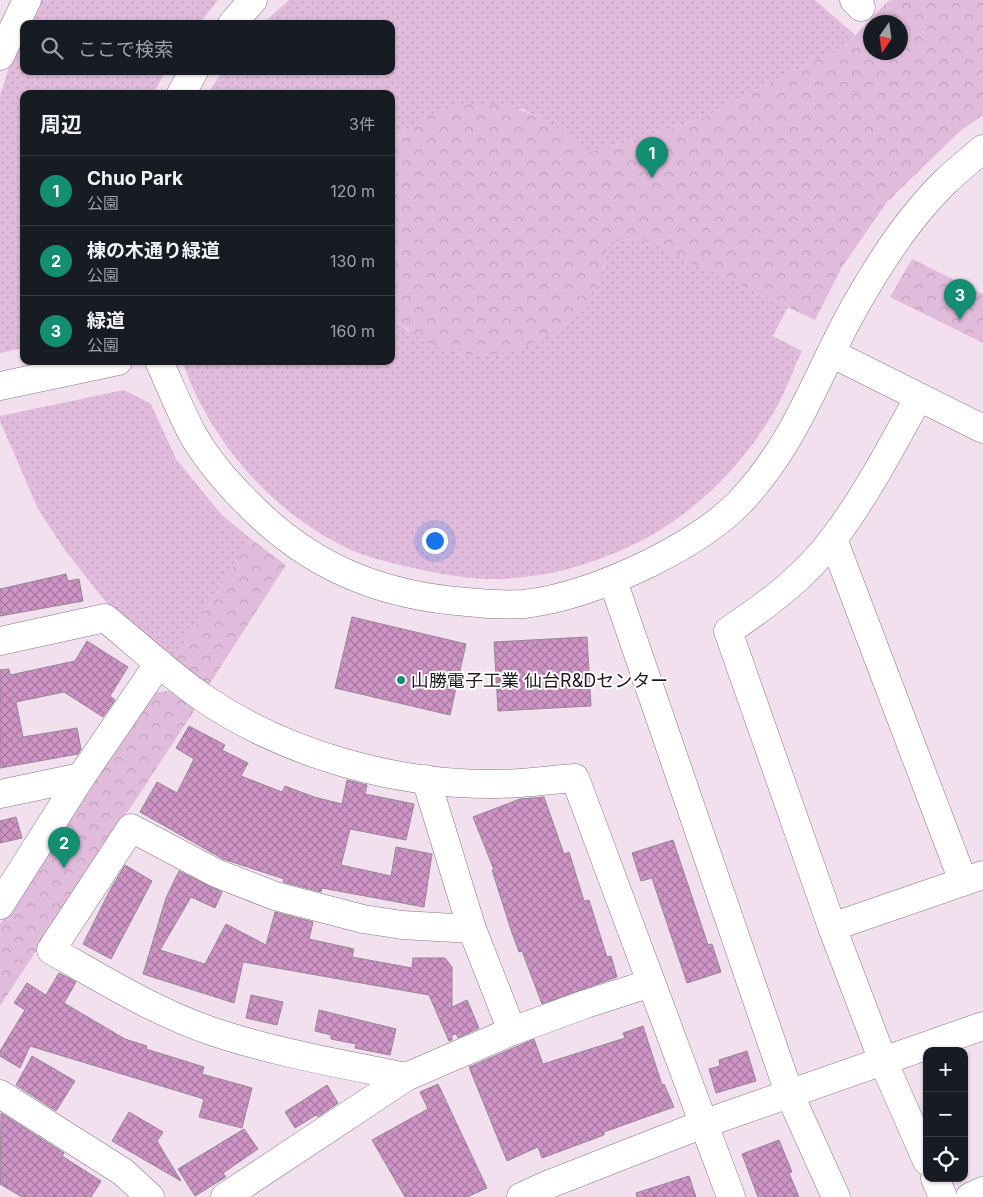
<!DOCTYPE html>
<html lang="ja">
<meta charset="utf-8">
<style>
body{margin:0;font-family:Inter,"Noto Sans JP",sans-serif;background:#242831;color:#f1f3f6}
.controls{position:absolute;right:15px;bottom:15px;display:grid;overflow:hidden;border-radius:10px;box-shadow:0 1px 4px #0004}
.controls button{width:45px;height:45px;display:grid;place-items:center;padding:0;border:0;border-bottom:1px solid #363941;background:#171b24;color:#f1f3f6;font:25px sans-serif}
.compass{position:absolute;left:863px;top:15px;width:45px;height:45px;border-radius:50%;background:#171b24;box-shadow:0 1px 4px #0004;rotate:193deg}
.you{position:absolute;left:434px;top:540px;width:18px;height:18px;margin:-12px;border:4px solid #fff;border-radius:50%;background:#1a73e8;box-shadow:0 0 0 8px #1a73e833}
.badge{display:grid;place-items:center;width:32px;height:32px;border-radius:50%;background:#138e72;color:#fff;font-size:16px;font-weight:700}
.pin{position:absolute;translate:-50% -41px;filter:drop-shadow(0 1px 2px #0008)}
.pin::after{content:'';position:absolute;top:26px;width:18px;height:15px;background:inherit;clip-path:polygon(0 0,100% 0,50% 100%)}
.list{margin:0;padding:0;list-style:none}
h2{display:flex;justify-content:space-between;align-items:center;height:65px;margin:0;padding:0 20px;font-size:21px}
h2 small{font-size:16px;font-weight:400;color:#9ea1a6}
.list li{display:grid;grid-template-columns:32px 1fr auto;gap:15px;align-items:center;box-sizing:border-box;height:70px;padding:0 20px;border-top:1px solid #363941}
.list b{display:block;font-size:19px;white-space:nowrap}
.list p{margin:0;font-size:16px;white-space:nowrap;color:#9ea1a6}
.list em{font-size:16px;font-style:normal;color:#9ea1a6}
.icon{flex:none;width:28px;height:28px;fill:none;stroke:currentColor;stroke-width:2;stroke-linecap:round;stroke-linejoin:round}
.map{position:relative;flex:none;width:983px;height:1197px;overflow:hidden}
.search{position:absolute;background:#171b24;box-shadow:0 1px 4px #0004;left:20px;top:20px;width:375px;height:55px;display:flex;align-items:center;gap:12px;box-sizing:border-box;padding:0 18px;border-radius:10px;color:#9ea1a6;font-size:19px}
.panel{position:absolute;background:#171b24;box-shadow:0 1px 4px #0004;left:20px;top:90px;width:375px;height:275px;border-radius:10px}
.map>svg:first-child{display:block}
.grass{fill:url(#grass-dots)}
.forest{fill:url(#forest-crowns);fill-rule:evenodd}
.building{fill:url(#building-cross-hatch);stroke:#988896}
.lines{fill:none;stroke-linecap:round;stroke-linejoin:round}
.minor-casing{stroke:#857583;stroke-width:29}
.minor{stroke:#fff;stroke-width:28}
.poi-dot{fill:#138e72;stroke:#fff;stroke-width:2}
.labels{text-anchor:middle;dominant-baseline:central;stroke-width:4;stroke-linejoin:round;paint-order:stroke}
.poi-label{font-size:18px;fill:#1f191f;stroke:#fff;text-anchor:start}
</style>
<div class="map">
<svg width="983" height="1197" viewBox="0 0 983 1197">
<defs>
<pattern id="grass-dots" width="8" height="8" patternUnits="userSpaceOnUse" patternTransform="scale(1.25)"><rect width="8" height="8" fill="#e1bbdb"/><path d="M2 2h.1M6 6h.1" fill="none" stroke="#c1a0bc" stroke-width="1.8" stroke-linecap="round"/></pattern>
<pattern id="forest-crowns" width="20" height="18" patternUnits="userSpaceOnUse" patternTransform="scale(1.25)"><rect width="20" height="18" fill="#e1bbdb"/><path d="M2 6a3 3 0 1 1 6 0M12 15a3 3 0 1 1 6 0" fill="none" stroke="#c1a0bc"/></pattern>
<pattern id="building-cross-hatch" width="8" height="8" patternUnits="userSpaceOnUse" patternTransform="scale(1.25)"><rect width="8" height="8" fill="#ce94c6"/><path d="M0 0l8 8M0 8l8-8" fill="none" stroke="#a778a0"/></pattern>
</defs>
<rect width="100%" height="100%" fill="#f2e0ef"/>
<g class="grass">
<polygon points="41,0 218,0 199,24 29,24"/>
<polygon points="289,0 815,0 855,35 845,46 704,117 650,136 584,153 558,128 522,109 404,130 391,143 391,94 207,94 223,71 391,71 391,24 262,24"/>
<polygon points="24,33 24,71 166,71 153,94 24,94 24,348 0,353 0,96 13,54"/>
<path d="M640,238L788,307L773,336L802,351C794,368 787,387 779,403C757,443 726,481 690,509C635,553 558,580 488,579C460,578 431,572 404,566C385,561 366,557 349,549C272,513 210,441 182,361H391V315L408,331L603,268L609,242Z"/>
<polygon points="124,390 151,404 176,459 221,514 251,539 172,662 109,606 64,549 38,509 0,421 0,416"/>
</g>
<g class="forest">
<path d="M892,0H983V115L959,132L887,202L842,267L815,320L639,238L609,242C605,259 602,277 592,292C562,342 498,368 442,349C423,342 406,329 391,315V143C430,102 489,92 539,118C545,121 553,124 559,129C568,136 575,145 584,153L650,136L704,117L845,46L888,1ZM900,22V52H870V22Z"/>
<polygon points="912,259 983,294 983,343 890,297"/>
<polygon points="251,539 286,565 207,688 172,662"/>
<polygon points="169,691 196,708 0,1006 0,924 149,693"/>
</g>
<g class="building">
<polygon points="66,574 68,581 79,579 83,601 0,616 0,589"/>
<polygon points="352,617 466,644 450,715 335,688"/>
<polygon points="587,637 591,706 498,711 494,642"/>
<polygon points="87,641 128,667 110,696 115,700 103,717 64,692 16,702 23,737 77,728 81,749 78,754 0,768 0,670 9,669 10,675 75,661"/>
<polygon points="189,726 225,745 222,750 248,763 241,776 282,792 285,786 314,797 342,804 347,780 367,785 365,794 414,804 406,840 350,829 341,865 391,876 396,847 432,854 424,907 322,888 321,892 283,882 284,879 223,859 140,812 157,782 177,793 194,759 176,748"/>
<polygon points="544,797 564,854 569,852 584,901 589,900 607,957 611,956 617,977 542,1004 522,951 519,952 511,930 492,870 494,870 473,817 520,799"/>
<polygon points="16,817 22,838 0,843 0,821"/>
<polygon points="673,840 708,945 712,944 721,972 687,983 652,878 641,881 632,853"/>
<polygon points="125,865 152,881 111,959 83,944 110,890"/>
<polygon points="179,871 222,892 215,908 191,897 160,950 205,964 226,924 266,945 275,912 313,922 309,939 354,949 352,957 412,968 413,958 445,958 452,967 452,1007 467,1000 479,1028 458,1038 456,1034 452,1035 452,1040 449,1041 429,995 243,962 234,1003 143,974 166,898"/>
<polygon points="59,973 76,982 64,1003 125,1039 147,1046 146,1049 204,1067 202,1074 252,1088 242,1128 199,1117 204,1099 30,1046 20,1068 0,1056 0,1051 25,1010 14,1003 27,983 46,995"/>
<polygon points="251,995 283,1002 277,1025 246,1018"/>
<polygon points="319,1010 396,1029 390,1055 355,1048 356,1044 331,1039 331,1035 315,1031"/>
<polygon points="643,1026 662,1085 664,1084 674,1107 604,1132 604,1135 542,1158 538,1147 507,1161 469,1067 534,1039 543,1064 625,1038 623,1033"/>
<polygon points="747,1051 756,1081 716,1093 709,1069 720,1066 719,1060"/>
<polygon points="32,1056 75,1081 56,1111 16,1085"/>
<polygon points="438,1084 487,1188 467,1197 405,1197 372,1140 428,1109 420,1092"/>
<polygon points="327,1085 338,1103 318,1117 316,1115 295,1128 285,1112"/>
<polygon points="129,1112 163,1132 157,1141 181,1181 112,1141"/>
<polygon points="1,1113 64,1153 62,1156 101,1181 91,1197 22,1197 0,1184"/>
<polygon points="244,1129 258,1149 223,1173 226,1177 195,1196 178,1169"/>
<polygon points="779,1140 792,1172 789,1173 799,1197 758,1197 742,1154"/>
<polygon points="689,1176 696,1197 637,1197 636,1193"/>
</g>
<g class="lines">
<g class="minor-casing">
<g id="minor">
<polyline points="854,0 861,7"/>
<polyline points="232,24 253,0"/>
<polyline points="0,56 27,0"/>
<polyline points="181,94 194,71"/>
<polyline points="831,353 983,429"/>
<path d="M159,361C170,385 180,411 193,435C211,466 237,494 263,518C322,572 388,596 467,602C485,604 506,605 524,604C568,599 611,582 650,563C682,547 715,528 740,502C793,446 813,385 848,319C873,273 906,220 944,183C956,171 970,160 983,149"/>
<polyline points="0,386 118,361"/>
<path d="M919,397C892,445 867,494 834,538C806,576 767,605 728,631L832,927L983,875"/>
<polyline points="833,539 963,881"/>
<polyline points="613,581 789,1093 836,1197"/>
<path d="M0,641L105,618C137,644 168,673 202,697C285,754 395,785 496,784C522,784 549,780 575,778L731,1197"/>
<polyline points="426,779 472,929 512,1031"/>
<polyline points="0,794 81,777"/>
<polyline points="0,905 81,777 159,663"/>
<polyline points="832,927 883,1061 927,1161"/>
<path d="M406,1077C342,1064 277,1053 214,1032C157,1013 104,980 51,950L131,828L216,873L275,896L363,919L402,925L472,929"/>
<polyline points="0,1094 123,1172 150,1197"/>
<polyline points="935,1178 943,1197"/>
<polyline points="225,1197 406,1077 512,1031 586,1004 651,983"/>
<polyline points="521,1197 547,1185 703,1124 983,1026"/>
<polyline points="970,1197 983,1191"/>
</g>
</g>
<use href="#minor" class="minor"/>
</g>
<circle class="poi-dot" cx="401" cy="680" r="5"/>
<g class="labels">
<g class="poi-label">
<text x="411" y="680">山勝電子工業 仙台R&amp;Dセンター</text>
</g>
</g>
</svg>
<div class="controls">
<button>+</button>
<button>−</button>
<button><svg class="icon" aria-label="locate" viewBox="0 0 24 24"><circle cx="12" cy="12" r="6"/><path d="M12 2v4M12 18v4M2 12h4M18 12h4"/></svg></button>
</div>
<svg class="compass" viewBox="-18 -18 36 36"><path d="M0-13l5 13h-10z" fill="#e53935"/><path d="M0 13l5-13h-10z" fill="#9ea1a6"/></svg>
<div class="you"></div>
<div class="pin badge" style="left:652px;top:178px">1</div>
<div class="pin badge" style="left:64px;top:868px">2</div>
<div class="pin badge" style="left:960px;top:320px">3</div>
<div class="search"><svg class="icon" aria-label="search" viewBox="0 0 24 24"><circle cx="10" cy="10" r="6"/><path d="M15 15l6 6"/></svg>ここで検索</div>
<section class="panel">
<h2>周辺<small>3件</small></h2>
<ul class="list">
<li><span class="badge">1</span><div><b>Chuo Park</b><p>公園</p></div><em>120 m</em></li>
<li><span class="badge">2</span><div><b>棟の木通り緑道</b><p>公園</p></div><em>130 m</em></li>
<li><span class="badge">3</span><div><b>緑道</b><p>公園</p></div><em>160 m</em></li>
</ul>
</section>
</div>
